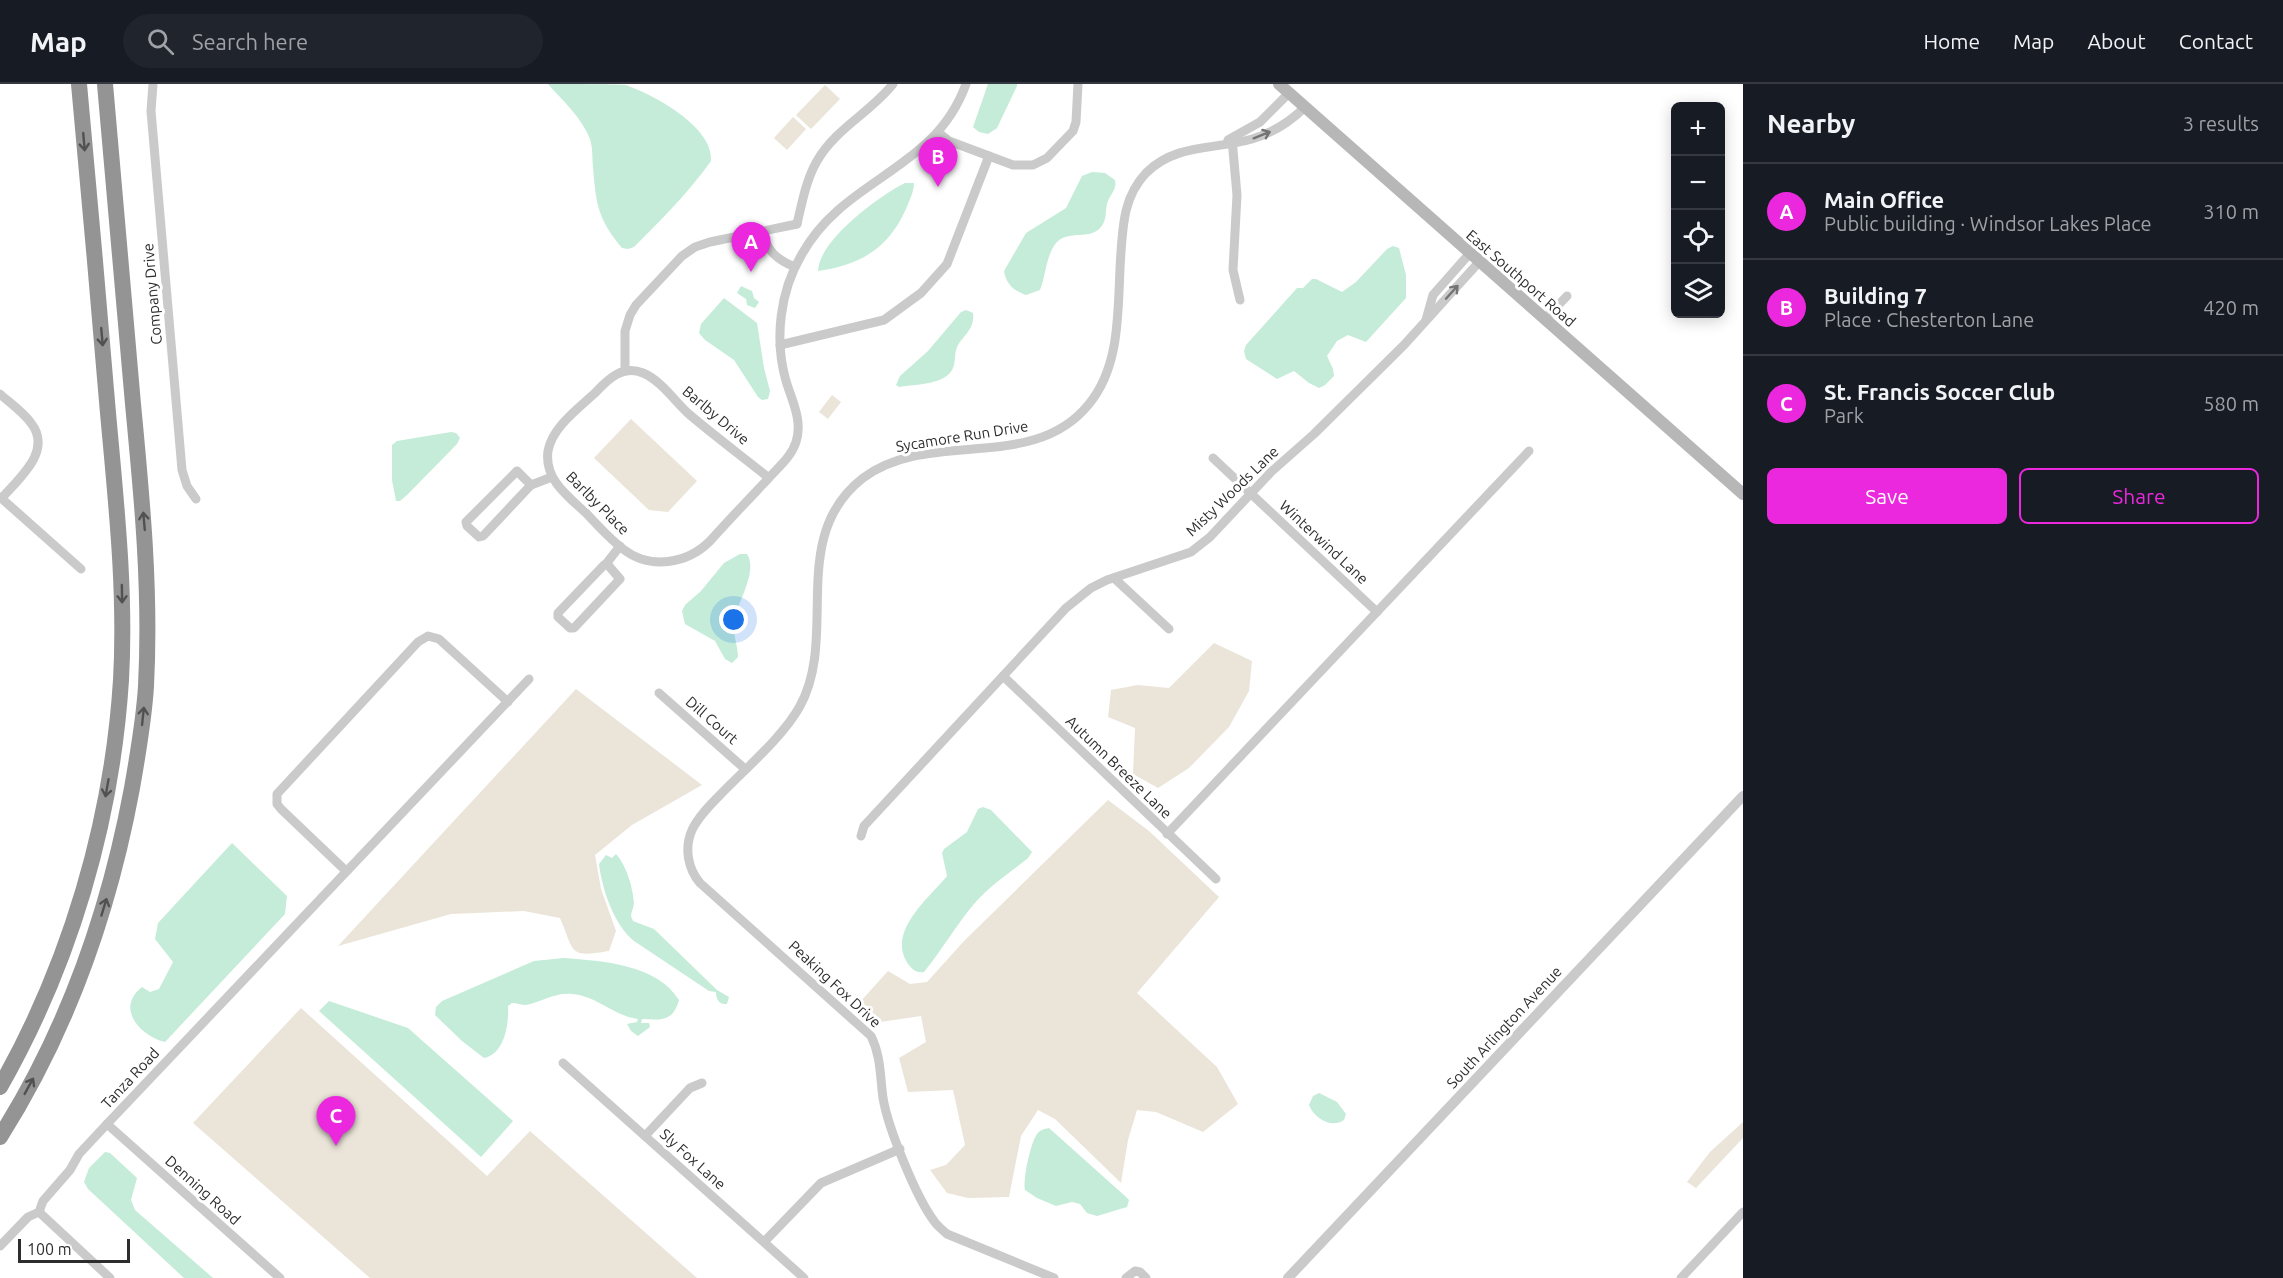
<!DOCTYPE html>
<meta charset="utf-8">
<style>
body{margin:0;font-family:Ubuntu,sans-serif;background:#20242c;color:#f1f3f6}
.controls{position:absolute;right:18px;top:18px;display:grid;overflow:hidden;border-radius:9px;box-shadow:0 3px 15px #0003}
.controls button{width:54px;height:54px;display:grid;place-items:center;padding:0;border:0;border-bottom:2px solid #363941;background:#171b24;color:#f1f3f6;font:30px sans-serif}
.scale{position:absolute;left:18px;bottom:15px;width:112px;box-sizing:border-box;padding-left:6px;border:3px solid #2d2d2d;border-top:0;font-size:16px;line-height:21px;white-space:nowrap;color:#2d2d2d;-webkit-text-stroke:4px #fff;paint-order:stroke}
.you{position:absolute;left:734px;top:536px;width:21px;height:21px;margin:-15px;border:4px solid #fff;border-radius:50%;background:#1a73e8;box-shadow:0 0 0 9px #1a73e833}
.badge{display:grid;place-items:center;width:39px;height:39px;border-radius:50%;background:#eb28dd;color:#fff;font-size:20px;font-weight:700}
.pin{position:absolute;translate:-50% -50px;filter:drop-shadow(0 2px 3px #0008)}
.pin::after{content:'';position:absolute;top:32px;width:21px;height:18px;background:inherit;clip-path:polygon(0 0,100% 0,50% 100%)}
.list{margin:0;padding:0;list-style:none}
h2{display:flex;justify-content:space-between;align-items:center;height:78px;margin:0;padding:0 24px;font-size:26px}
h2 small{font-size:20px;font-weight:400;color:#9ea1a6}
.list li{display:grid;grid-template-columns:39px 1fr auto;gap:18px;align-items:center;box-sizing:border-box;height:96px;padding:0 24px;border-top:2px solid #363941}
.list b{display:block;font-size:22px;white-space:nowrap}
.list p{margin:0;font-size:20px;white-space:nowrap;color:#9ea1a6}
.list em{font-size:20px;font-style:normal;color:#9ea1a6}
.actions{display:flex;gap:12px;padding:18px 24px}
.actions a{flex:1;padding:14px 0;border:2px solid #eb28dd;border-radius:9px;text-align:center;font-size:21px;color:#eb28dd}
.actions .main{background:#eb28dd;color:#fff}
.icon{flex:none;width:33px;height:33px;fill:none;stroke:currentColor;stroke-width:2;stroke-linecap:round;stroke-linejoin:round}
.map{position:relative;flex:none;width:1743px;height:1194px;overflow:hidden}
header{display:flex;align-items:center;gap:36px;box-sizing:border-box;height:84px;padding:0 30px;background:#171b24;border-bottom:2px solid #363941}
header strong{font-size:28px}
nav{display:flex;gap:33px;margin-inline-start:auto;font-size:21px}
.search{width:420px;height:54px;background:#20242c;display:flex;align-items:center;gap:15px;box-sizing:border-box;padding:0 21px;border-radius:33px;color:#9ea1a6;font-size:22px}
main{display:flex}
aside{flex:1;background:#171b24}
.map>svg:first-child{display:block}
.green{fill:#ebe4d9}
.water{fill:#c4ecd9}
.lines{fill:none;stroke-linecap:round;stroke-linejoin:round}
.minor{stroke:#cacaca;stroke-width:9}
.tertiary{stroke:#cacaca;stroke-width:10}
.secondary{stroke:#b7b7b7;stroke-width:12}
.motorway{stroke:#949494;stroke-width:16}
.oneway{stroke:#747474}
.oneway2{stroke:#515151}
.labels{text-anchor:middle;dominant-baseline:central;stroke-width:6;stroke-linejoin:round;paint-order:stroke}
.street-label{font-size:15px;fill:#2d2d2d;stroke:#fff}
</style>
<header>
<strong>Map</strong>
<div class="search"><svg class="icon" aria-label="search" viewBox="0 0 24 24"><circle cx="10" cy="10" r="6"/><path d="M15 15l6 6"/></svg>Search here</div>
<nav><a>Home</a><a>Map</a><a>About</a><a>Contact</a></nav>
</header>
<main>
<div class="map">
<svg width="1743" height="1194" viewBox="0 0 1743 1194">
<rect width="100%" height="100%" fill="#fff"/>
<g class="green">
<polygon points="825,1 840,15 811,45 796,31"/>
<polygon points="793,33 806,45 787,66 774,54"/>
<polygon points="832,311 841,318 828,335 819,328"/>
<polygon points="631,335 697,397 668,428 649,426 594,374"/>
<polygon points="1214,559 1252,577 1249,607 1229,643 1189,684 1158,704 1133,690 1135,644 1108,633 1111,606 1138,601 1169,604"/>
<path d="M576,605L702,701L632,741L595,771L601,805L616,847L609,867C568,874 575,869 560,834L524,827L451,830L338,862Z"/>
<polygon points="1108,716 1149,747 1219,813 1137,909 1217,983 1238,1020 1203,1048 1156,1028 1137,1026 1128,1056 1121,1099 1055,1035 1038,1026 1021,1052 1009,1113 968,1114 947,1109 930,1086 946,1081 965,1061 953,1006 908,1008 899,974 926,958 921,932 880,938 860,918 888,887 910,900 927,898 964,857"/>
<polygon points="301,924 487,1092 530,1047 697,1194 370,1194 193,1039"/>
<polygon points="1743,1038 1743,1054 1696,1104 1687,1098 1710,1068"/>
</g>
<g class="water">
<path d="M548,0C563,0 615,0 626,1C654,11 714,43 711,77C688,109 662,135 634,163L628,165L622,164C598,135 596,121 593,83C592,74 593,64 590,55C582,34 563,17 548,0Z"/>
<polygon points="988,0 1017,0 1017,2 997,44 988,50 979,48 973,43"/>
<path d="M1092,88L1105,89L1115,96C1117,106 1111,109 1108,117C1105,124 1107,133 1103,140C1093,158 1070,145 1057,158C1046,170 1046,191 1040,206L1026,211C1014,207 1006,200 1004,187L1026,149L1066,124L1082,92Z"/>
<path d="M905,99H914C914,108 909,117 906,125C888,165 860,181 818,187C819,156 879,112 905,99Z"/>
<polygon points="1393,162 1399,164 1406,191 1406,214 1366,258 1348,251 1337,257 1327,272 1333,285 1334,292 1325,301 1319,304 1309,299 1294,287 1277,295 1246,275 1244,267 1246,261 1297,204 1303,204 1312,195 1316,195 1342,208 1356,198 1387,165"/>
<polygon points="741,202 752,207 754,214 759,218 755,224 747,221 746,215 737,209"/>
<polygon points="724,214 757,239 764,284 770,307 768,315 762,316 758,313 734,276 705,256 699,249 701,240"/>
<path d="M966,226L973,229C975,244 965,250 958,261C954,268 956,277 953,284C946,301 916,300 899,303L896,301L900,292L928,267L961,228Z"/>
<polygon points="451,348 456,349 460,354 457,360 407,411 400,417 396,417 392,396 392,361 397,357"/>
<path d="M740,470H747C759,488 735,521 734,540C733,551 738,562 738,573L732,579L725,575L715,557L685,540L682,527L685,521L701,507L724,479Z"/>
<path d="M983,723L991,726L1032,768L1028,774C1010,789 990,801 974,820C956,841 942,866 924,888C916,889 913,886 908,880C886,848 929,814 947,792L942,769L944,765L967,748L978,725Z"/>
<path d="M232,759L287,812L285,830L165,958C140,952 115,924 142,903L150,908L159,905L173,878L155,855L158,839Z"/>
<path d="M616,770C626,781 633,803 634,819C634,823 631,828 631,832L633,837L654,845L717,906L729,913L727,920C719,921 716,915 716,908L709,907L634,857C614,841 602,805 599,780L606,771L612,774Z"/>
<path d="M564,874C602,877 657,880 679,916C673,938 661,936 642,935L641,939H649L650,943L638,952L631,947L627,940L637,938L638,935C614,932 597,912 572,910C555,908 542,918 526,921C521,921 517,919 512,919L508,922C509,939 505,970 484,974L462,957L435,931L436,923L442,917L534,877Z"/>
<polygon points="329,917 408,944 513,1037 481,1073 319,927"/>
<path d="M1319,1009L1337,1018L1346,1030L1344,1036C1331,1045 1314,1034 1309,1021L1313,1012Z"/>
<path d="M1049,1044L1125,1112L1129,1116L1127,1123L1097,1132L1087,1129L1080,1120L1072,1118L1056,1122L1037,1114L1025,1106C1023,1095 1030,1060 1037,1050C1040,1046 1044,1045 1049,1044Z"/>
<polygon points="105,1068 110,1069 137,1094 131,1116 135,1126 213,1194 184,1194 88,1105 84,1098 89,1084"/>
</g>
<g class="lines">
<g class="minor">
<polyline points="153,0 151,27 182,386 187,402 196,415"/>
<polyline points="939,49 949,57 1013,81 1033,81 1047,74 1073,47 1076,38 1078,0"/>
<polyline points="1232,55 1237,111 1233,186 1240,216"/>
<polyline points="1228,56 1260,38 1289,9"/>
<path d="M797,140C802,119 806,96 817,77C835,45 871,28 893,0"/>
<path d="M762,147C766,166 777,176 795,183"/>
<polyline points="1545,235 1567,212"/>
<polyline points="1426,236 1433,211 1470,169"/>
<polyline points="780,261 884,236 921,209 947,180 989,72"/>
<polyline points="625,287 625,247 630,231 636,221 682,172 695,163 710,158 797,140"/>
<path d="M0,310C10,319 23,328 31,339C53,367 19,394 2,414"/>
<polyline points="1213,374 1377,528"/>
<polygon points="517,387 531,401 483,452 479,453 467,442 466,438"/>
<path d="M769,394C743,373 716,353 690,331C675,318 662,297 643,289C623,281 609,294 596,308C579,324 552,343 548,367C544,396 569,413 587,430C598,442 610,455 623,465C650,486 687,480 710,457C728,437 747,417 766,397C776,385 791,374 796,358C803,337 792,317 786,297C774,255 780,207 802,170C845,93 935,87 966,0"/>
<polyline points="531,401 552,393"/>
<polyline points="0,413 81,485"/>
<polyline points="606,480 620,462"/>
<polygon points="604,481 608,481 620,495 574,544 570,544 558,533 558,529"/>
<polyline points="1114,494 1169,545"/>
<polyline points="1003,592 1216,795"/>
<polyline points="659,609 745,685"/>
<polyline points="1167,750 1529,367"/>
<polyline points="861,752 864,742 1066,524 1091,504 1107,496 1191,468 1210,453 1271,388 1314,350 1404,261 1480,177"/>
<polyline points="346,787 281,725 277,720 277,710 418,558 428,552 439,555 508,618"/>
<polyline points="563,979 804,1194"/>
<polyline points="107,1040 280,1194"/>
<polyline points="645,1052 690,1004 702,999"/>
<polyline points="39,1128 110,1194"/>
<polyline points="764,1158 821,1099 900,1065"/>
<polyline points="0,1162 28,1133 39,1128 43,1117 70,1086 79,1070 107,1040 529,595"/>
<path d="M1054,1194L947,1150C943,1146 937,1142 934,1137C916,1113 888,1044 883,1014C880,992 881,972 871,952L700,799C688,785 684,764 692,746C698,733 710,721 720,711C745,685 783,653 800,622C839,551 787,453 863,394C929,344 1033,390 1089,320C1123,279 1117,218 1121,168C1123,138 1125,111 1146,89C1176,59 1215,66 1252,55C1272,49 1290,38 1305,23"/>
<polyline points="1126,1194 1135,1187 1140,1188 1146,1194"/>
<polyline points="1681,1194 1743,1128"/>
</g>
<polyline class="tertiary" points="1288,1194 1743,712"/>
<polyline class="secondary" points="1279,0 1743,410"/>
<g class="motorway">
<path d="M0,1003C70,880 112,738 121,596C126,507 116,418 108,329C99,219 89,110 79,0"/>
<path d="M0,1053C67,947 109,828 132,704C138,670 144,636 146,602C151,507 142,414 133,320C124,213 114,107 105,0"/>
</g>
</g>
<defs><path id="oneway-shaft" d="M-6 0H5M1.5-3L5.5 0L1.5 3" fill="none" stroke-width="1.6" stroke-linecap="round" stroke-linejoin="round" transform="scale(1.5)"/></defs>
<g class="oneway">
<use href="#oneway-shaft" transform="translate(1262 51) rotate(-22)"/>
<use href="#oneway-shaft" transform="translate(1452 208) rotate(-48)"/>
</g>
<g class="oneway2">
<use href="#oneway-shaft" transform="translate(84 58) rotate(85)"/>
<use href="#oneway-shaft" transform="translate(102 253) rotate(85)"/>
<use href="#oneway-shaft" transform="translate(144 437) rotate(-95)"/>
<use href="#oneway-shaft" transform="translate(122 510) rotate(89)"/>
<use href="#oneway-shaft" transform="translate(143 632) rotate(-84)"/>
<use href="#oneway-shaft" transform="translate(107 704) rotate(100)"/>
<use href="#oneway-shaft" transform="translate(104 823) rotate(-73)"/>
<use href="#oneway-shaft" transform="translate(29 1002) rotate(-61)"/>
</g>
<g class="labels">
<g class="street-label">
<text transform="translate(1521 194) rotate(41)">East Southport Road</text>
<text transform="translate(152 210) rotate(-95)">Company Drive</text>
<text transform="translate(716 331) rotate(40)">Barlby Drive</text>
<text transform="translate(962 352) rotate(-9)">Sycamore Run Drive</text>
<text transform="translate(1232 407) rotate(-44)">Misty Woods Lane</text>
<text transform="translate(598 419) rotate(45)">Barlby Place</text>
<text transform="translate(1324 458) rotate(43)">Winterwind Lane</text>
<text transform="translate(712 636) rotate(41)">Dill Court</text>
<text transform="translate(1119 683) rotate(44)">Autumn Breeze Lane</text>
<text transform="translate(835 900) rotate(43)">Peaking Fox Drive</text>
<text transform="translate(1504 943) rotate(-47)">South Arlington Avenue</text>
<text transform="translate(130 994) rotate(-47)">Tanza Road</text>
<text transform="translate(693 1075) rotate(42)">Sly Fox Lane</text>
<text transform="translate(203 1106) rotate(42)">Denning Road</text>
</g>
</g>
</svg>
<div class="controls">
<button>+</button>
<button>−</button>
<button><svg class="icon" aria-label="locate" viewBox="0 0 24 24"><circle cx="12" cy="12" r="6"/><path d="M12 2v4M12 18v4M2 12h4M18 12h4"/></svg></button>
<button><svg class="icon" aria-label="layers" viewBox="0 0 24 24"><path d="M12 4l9 5-9 5-9-5zM3 14l9 5 9-5"/></svg></button>
</div>
<div class="scale">100 m</div>
<div class="you"></div>
<div class="pin badge" style="left:751px;top:188px">A</div>
<div class="pin badge" style="left:938px;top:103px">B</div>
<div class="pin badge" style="left:336px;top:1062px">C</div>
</div>
<aside>
<h2>Nearby<small>3 results</small></h2>
<ul class="list">
<li><span class="badge">A</span><div><b>Main Office</b><p>Public building · Windsor Lakes Place</p></div><em>310 m</em></li>
<li><span class="badge">B</span><div><b>Building 7</b><p>Place · Chesterton Lane</p></div><em>420 m</em></li>
<li><span class="badge">C</span><div><b>St. Francis Soccer Club</b><p>Park</p></div><em>580 m</em></li>
</ul>
<div class="actions"><a class="main">Save</a><a>Share</a></div>
</aside>
</main>
